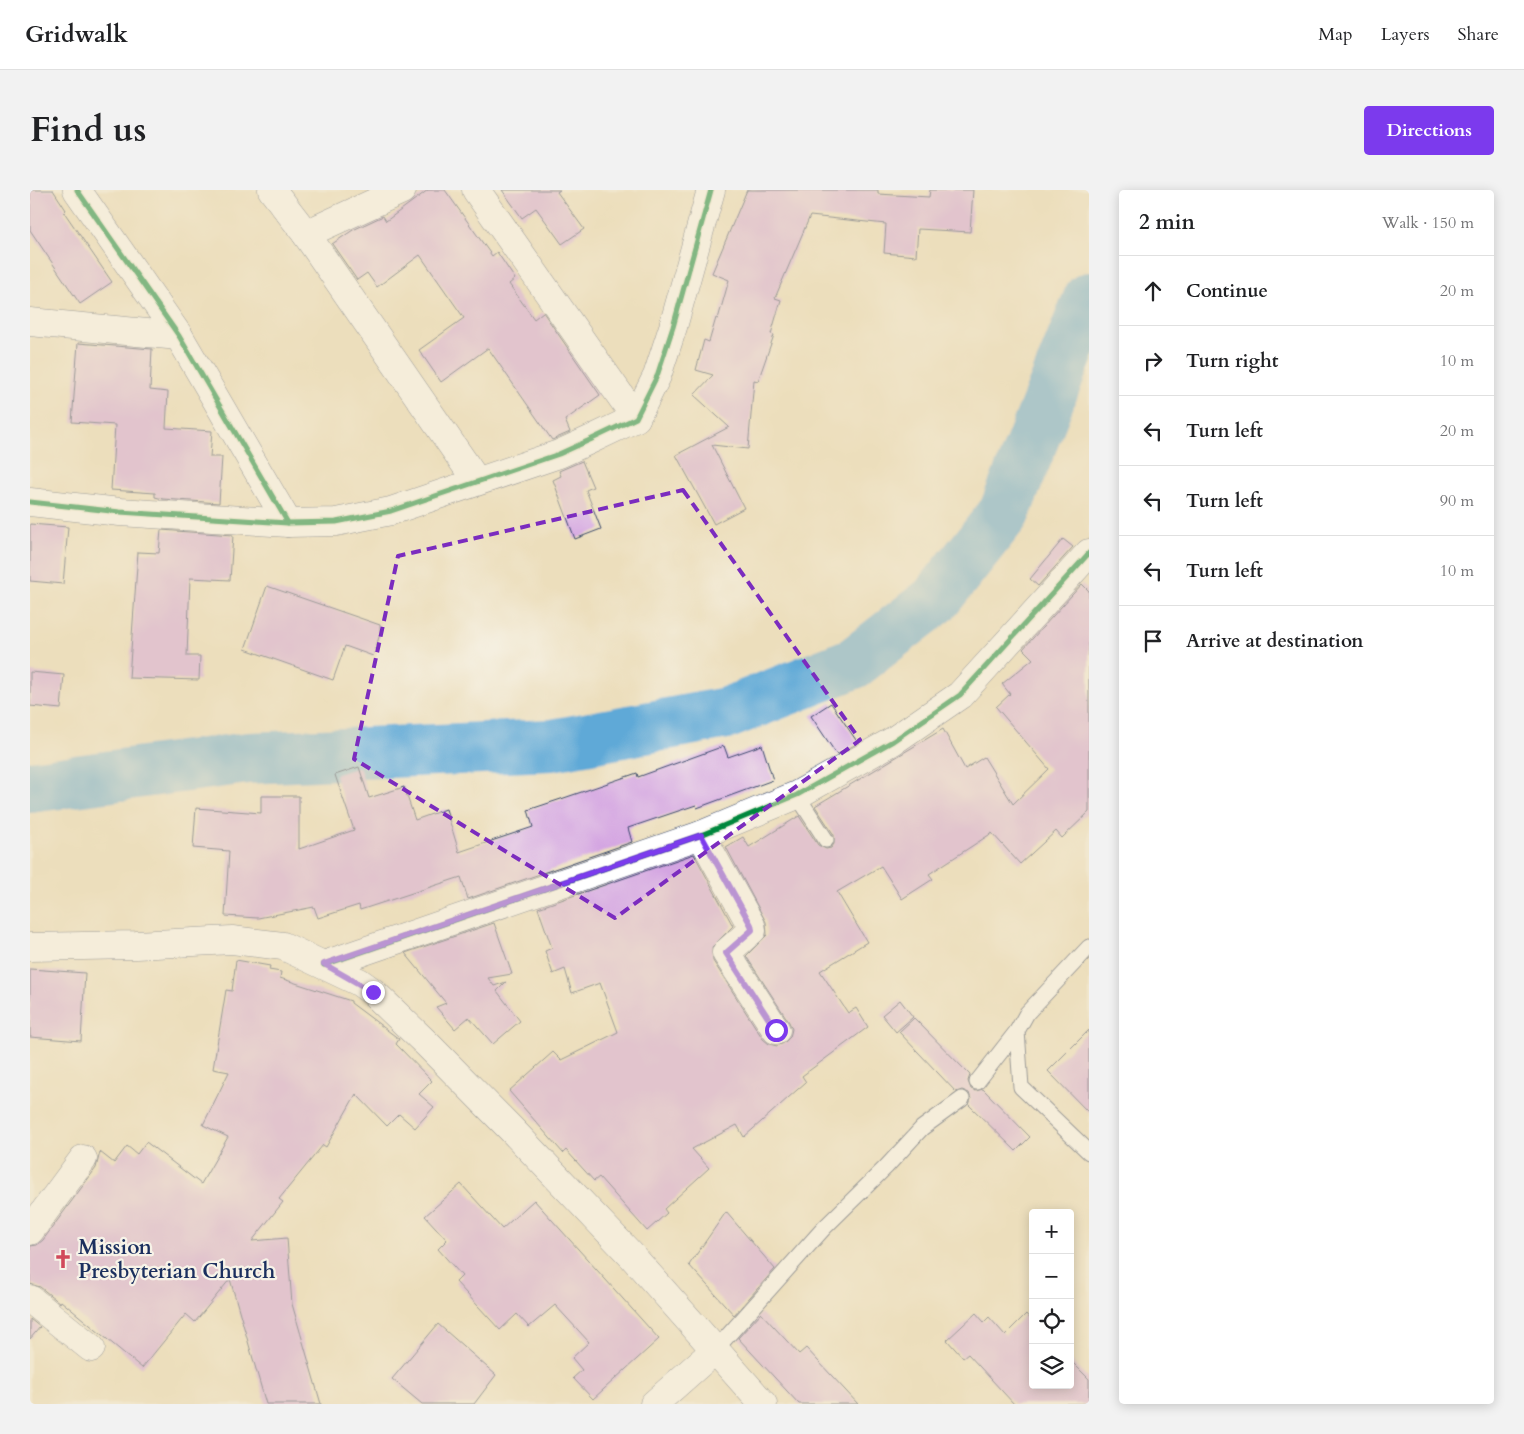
<!DOCTYPE html>
<meta charset="utf-8">
<style>
body{margin:0;font-family:Cardo,serif;background:#f2f2f2;color:#202124}
.controls{position:absolute;right:15px;bottom:15px;display:grid;overflow:hidden;border-radius:5px;box-shadow:0 2px 12px #0003}
.controls button{width:45px;height:45px;display:grid;place-items:center;padding:0;border:0;border-bottom:1px solid #e0e0e0;background:#fff;color:#202124;font:25px sans-serif}
.stop{position:absolute;width:15px;height:15px;margin:-11px;border:4px solid #7c3aed;border-radius:50%;background:#fff}
.stop.end{background:#7c3aed;border-color:#fff;box-shadow:0 1px 5px #0008}
.list{margin:0;padding:0;list-style:none}
h2{display:flex;justify-content:space-between;align-items:center;height:65px;margin:0;padding:0 20px;font-size:21px}
h2 small{font-size:16px;font-weight:400;color:#757577}
.list li{display:grid;grid-template-columns:32px 1fr auto;gap:15px;align-items:center;box-sizing:border-box;height:70px;padding:0 20px;border-top:1px solid #e0e0e0}
.list b{display:block;font-size:19px;white-space:nowrap}
.list em{font-size:16px;font-style:normal;color:#757577}
.icon{flex:none;width:28px;height:28px;fill:none;stroke:currentColor;stroke-width:2;stroke-linecap:round;stroke-linejoin:round}
.map{position:relative;flex:none;width:1059px;height:1214px;overflow:hidden;border-radius:5px}
header{display:flex;align-items:center;gap:30px;box-sizing:border-box;height:70px;padding:0 25px;background:#fff;border-bottom:1px solid #e0e0e0}
header strong{font-size:24px}
nav{display:flex;gap:28px;margin-inline-start:auto;font-size:18px}
.intro{display:flex;align-items:center;justify-content:space-between;box-sizing:border-box;height:120px;padding:0 30px}
h1{margin:0;font-size:35px}
.button{padding:12px 22px;border-radius:5px;background:#7c3aed;color:#fff;font-size:18px;font-weight:700}
main{display:flex;gap:30px;padding:0 30px}
aside{flex:1;background:#fff;border-radius:5px;box-shadow:0 2px 12px #0003}
.map>svg:first-child{display:block}
.lines{fill:none;stroke-linecap:round;stroke-linejoin:round}
.river{stroke:#5fa9d7;stroke-width:52}
.building{fill:#d4a5e2}
.service-casing{stroke:#3a496c;stroke-width:17}
.minor-casing{stroke:#3a496c;stroke-width:29}
.secondary-casing{stroke:#3a496c;stroke-width:29}
.service{stroke:#fff;stroke-width:15}
.minor{stroke:#fff;stroke-width:28}
.secondary{stroke:#fff;stroke-width:28}
.cycleway-casing{stroke:#f7f3e8;stroke-width:8}
.cycleway{stroke:#00873e;stroke-width:5}
.route{stroke:#7c3aed;stroke-width:6}
.marked{fill:none;stroke:#7b2cbf;stroke-width:4;stroke-dasharray:10 6;stroke-linejoin:round}
.labels{text-anchor:middle;dominant-baseline:central;stroke-width:4.5;stroke-linejoin:round;paint-order:stroke}
.poi-label{font-size:21px;font-weight:bold;fill:#1b2f5e;stroke:#f7f3e8;text-anchor:start}
</style>
<header>
<strong>Gridwalk</strong>
<nav><a>Map</a><a>Layers</a><a>Share</a></nav>
</header>
<div class="intro"><h1>Find us</h1><a class="button">Directions</a></div>
<main>
<div class="map">
<svg width="1059" height="1214" viewBox="0 0 1059 1214">
<rect width="100%" height="100%" fill="#f7f3e8"/>
<filter id="ink" filterUnits="userSpaceOnUse"><feTurbulence type="fractalNoise" baseFrequency=".02" numOctaves="2"/><feDisplacementMap in="SourceGraphic" scale="10" xChannelSelector="R" yChannelSelector="G"/><feConvolveMatrix kernelMatrix="1 2 1 2 8 2 1 2 1" color-interpolation-filters="sRGB"/></filter>
<filter id="wash" filterUnits="userSpaceOnUse"><feTurbulence type="fractalNoise" baseFrequency=".0096" numOctaves="4" result="noise"/><feDisplacementMap in="SourceGraphic" scale="20" xChannelSelector="R" yChannelSelector="G"/><feGaussianBlur stdDeviation="1.12" result="paint"/><feColorMatrix in="noise" values="0 0 0 0 0 0 0 0 0 0 0 0 0 0 0 0 0 1.4 0 .05"/><feComposite in="paint" operator="in"/></filter>
<g filter="url(#wash)">
<rect width="100%" height="100%" fill="#ecdebc"/>
<g class="lines">
<polyline class="river" points="0,597 218,568 522,555 697,523 824,473 905,410 974,323 1059,108"/>
</g>
<g id="blocks">
<g class="building">
<polygon points="0,0 23,0 36,20 34,22 82,92 50,114 0,40"/>
<polygon points="398,0 415,0 462,66 467,62 485,89 479,94 504,129 513,122 570,205 535,230 540,242 522,250 458,158 411,192 389,160 434,128 390,65 347,97 337,83 327,90 302,54 323,40 353,26 356,31"/>
<polygon points="472,0 530,0 527,2 554,39 532,54 506,18 492,28"/>
<polygon points="717,0 848,0 848,4 899,7 900,0 943,0 940,42 888,39 886,66 854,63 856,34 780,26 745,108 751,110 741,144 744,145 728,191 724,190 718,259 682,255 714,318 684,334 646,265 699,237 664,205 683,185 666,180 674,150 679,152 686,128 688,129 699,90 682,83"/>
<polygon points="48,153 122,159 120,200 138,202 136,238 182,241 180,267 192,267 189,313 133,309 125,307 125,303 81,300 85,235 42,232"/>
<polygon points="552,271 563,297 556,300 571,339 545,349 523,290 531,286 529,281"/>
<polygon points="0,334 38,337 33,394 0,391"/>
<polygon points="131,340 203,345 200,390 160,388 157,466 170,466 169,490 99,488 108,362 129,363"/>
<polygon points="1033,349 1043,357 1008,396 1000,389"/>
<polygon points="1052,394 1059,401 1059,622 1032,648 1026,641 990,674 962,643 899,684 903,689 872,709 851,676 807,702 837,752 790,781 818,823 826,818 838,837 772,886 776,892 714,947 707,935 662,959 679,978 634,1019 637,1023 617,1041 569,987 564,991 536,960 533,963 479,901 523,862 531,870 588,842 570,793 542,803 535,779 523,784 515,761 522,758 508,718 664,664 703,736 682,757 683,771 733,849 739,854 747,856 754,853 760,847 762,839 759,832 716,766 737,745 736,732 696,657 713,647 719,657 769,626 788,655 796,659 801,658 804,654 804,645 785,616 913,539 935,579 954,567 983,614 1019,579 966,517 980,504 972,494 1003,469 993,459"/>
<polygon points="237,396 350,435 350,444 343,466 315,456 303,490 215,459"/>
<polygon points="0,482 34,485 31,519 0,516"/>
<polygon points="801,513 828,553 807,565 781,526"/>
<polygon points="732,555 743,590 667,618 666,615 598,638 602,652 438,709 431,687 330,720 329,715 288,728 284,717 228,728 195,726 199,661 163,658 166,618 231,623 231,606 269,606 269,659 324,640 305,585 329,577 339,608 374,597 385,630 416,619 429,662 503,637 498,620 534,608 607,583 608,587 694,556 698,567"/>
<polygon points="464,733 482,784 458,788 464,796 476,792 467,801 490,831 463,854 439,827 425,839 406,817 416,813 375,763"/>
<polygon points="206,770 240,776 239,780 251,782 250,788 321,811 321,813 369,849 366,854 402,891 389,904 404,917 385,938 369,924 357,936 326,904 296,957 293,955 249,1009 253,1012 222,1051 257,1048 262,1114 291,1214 236,1214 200,1089 165,1132 156,1124 112,1178 31,1111 30,1113 10,1097 0,1094 0,1056 7,1055 13,1050 66,978 70,962 84,973 97,956 107,964 116,952 171,994 198,947 173,935 199,882 183,879 196,800 202,801"/>
<polygon points="0,779 55,783 51,851 0,847"/>
<polygon points="870,810 883,827 866,842 852,825"/>
<polygon points="884,828 940,885 938,891 941,899 946,901 953,899 1000,947 986,961 939,915 941,909 939,903 932,900 926,902 869,842"/>
<polygon points="1059,840 1059,923 1018,881"/>
<polygon points="431,994 472,1039 504,1010 629,1149 563,1209 543,1188 552,1180 542,1168 559,1152 525,1115 499,1137 487,1124 470,1140 426,1092 432,1086 408,1059 417,1050 395,1026"/>
<polygon points="696,1022 745,1079 704,1125 659,1075"/>
<polygon points="731,1123 769,1164 776,1158 828,1214 769,1214 708,1148"/>
<polygon points="946,1123 954,1132 959,1127 975,1145 996,1124 1003,1132 1003,1195 1040,1195 1040,1170 1059,1189 1059,1214 984,1214 938,1164 933,1168 917,1150"/>
<polygon points="0,1129 10,1137 0,1149"/>
<polygon points="408,1134 466,1185 444,1214 392,1214 362,1189"/>
</g>
</g>
</g>
<g filter="url(#ink)">
<use href="#blocks" fill-opacity="0" stroke="#3a496c" stroke-width="1"/>
<g class="lines">
<g class="service-casing">
<g id="service">
<polyline points="767,605 796,650"/>
<polyline points="1059,757 997,823 987,841 991,897 1059,962"/>
<polyline points="947,892 987,841"/>
<polyline points="685,1160 794,1038 856,977 892,938 932,909"/>
</g>
</g>
<g class="minor-casing">
<g id="minor">
<polyline points="47,0 149,146 258,333"/>
<polyline points="242,0 276,44 446,290"/>
<polyline points="446,0 606,228"/>
<polyline points="276,44 372,0"/>
<polyline points="0,132 149,146"/>
<polyline points="0,312 90,322 258,333 306,332 361,321 529,264 562,249 606,228 627,186 643,137 681,0"/>
<polyline points="671,645 721,735 722,740 696,763 746,840"/>
<polyline points="294,775 671,645 767,605 863,551 930,505 1059,363"/>
<polyline points="0,1041 53,969"/>
<polyline points="0,1109 61,1158"/>
<polyline points="624,1214 685,1160"/>
</g>
</g>
<g class="secondary-casing">
<polyline id="secondary" points="0,757 106,755 202,750 253,756 329,792 343,802 398,855 481,939 602,1066 733,1214"/>
</g>
<use href="#service" class="service"/>
<use href="#minor" class="minor"/>
<use href="#secondary" class="secondary"/>
<g class="cycleway-casing">
<g id="cycleway">
<polyline points="47,0 149,146 258,333"/>
<polyline points="0,312 90,322 258,333 306,332 361,321 529,264 562,249 606,228 627,186 643,137 681,0"/>
<polyline points="294,775 671,645 767,605 863,551 930,505 1059,363"/>
</g>
</g>
<use href="#cycleway" class="cycleway"/>
</g>
</g>
<g class="lines" filter="url(#ink)">
<polyline class="route" points="343,802 294,774 671,645 721,735 722,740 696,763 746,840"/>
</g>
<path d="M0 0H1059V1214H0ZM653,300L830,550L585,728L324,569L368,366Z" fill="#ecdebc" fill-opacity=".55" fill-rule="evenodd"/>
<path class="marked" d="M653,300L830,550L585,728L324,569L368,366Z"/>
<defs>
<g id="church-bare" transform="scale(1.5)"><path d="M-1.2-6h2.4v3.5h3.3v2.4h-3.3V6h-2.4V-.1h-3.3v-2.4h3.3Z" fill="#d1495b" stroke="#f7f3e8" stroke-width="2.5" paint-order="stroke"/></g>
</defs>
<g fill-rule="evenodd">
<use href="#church-bare" x="33" y="1069"/>
</g>
<g class="labels">
<g class="poi-label">
<text x="48" y="1057">Mission<tspan x="48" dy="24">Presbyterian Church</tspan></text>
</g>
</g>
</svg>
<div class="controls">
<button>+</button>
<button>−</button>
<button><svg class="icon" aria-label="locate" viewBox="0 0 24 24"><circle cx="12" cy="12" r="6"/><path d="M12 2v4M12 18v4M2 12h4M18 12h4"/></svg></button>
<button><svg class="icon" aria-label="layers" viewBox="0 0 24 24"><path d="M12 4l9 5-9 5-9-5zM3 14l9 5 9-5"/></svg></button>
</div>
<div class="stop" style="left:746px;top:840px"></div>
<div class="stop end" style="left:343px;top:802px"></div>
</div>
<aside>
<h2>2 min<small>Walk · 150 m</small></h2>
<ul class="list">
<li><svg class="icon" aria-label="ahead" viewBox="0 0 24 24"><path d="M12 20V5M6 11l6-6 6 6"/></svg><div><b>Continue</b></div><em>20 m</em></li>
<li><svg class="icon" aria-label="right" viewBox="0 0 24 24"><path d="M7 20v-9h11M14 6l5 5-5 5"/></svg><div><b>Turn right</b></div><em>10 m</em></li>
<li><svg class="icon" aria-label="left" viewBox="0 0 24 24"><path d="M17 20v-9H6M10 6l-5 5 5 5"/></svg><div><b>Turn left</b></div><em>20 m</em></li>
<li><svg class="icon" aria-label="left" viewBox="0 0 24 24"><path d="M17 20v-9H6M10 6l-5 5 5 5"/></svg><div><b>Turn left</b></div><em>90 m</em></li>
<li><svg class="icon" aria-label="left" viewBox="0 0 24 24"><path d="M17 20v-9H6M10 6l-5 5 5 5"/></svg><div><b>Turn left</b></div><em>10 m</em></li>
<li><svg class="icon" aria-label="arrive" viewBox="0 0 24 24"><path d="M6 21V4h12l-3 4 3 4H6"/></svg><div><b>Arrive at destination</b></div></li>
</ul>
</aside>
</main>
